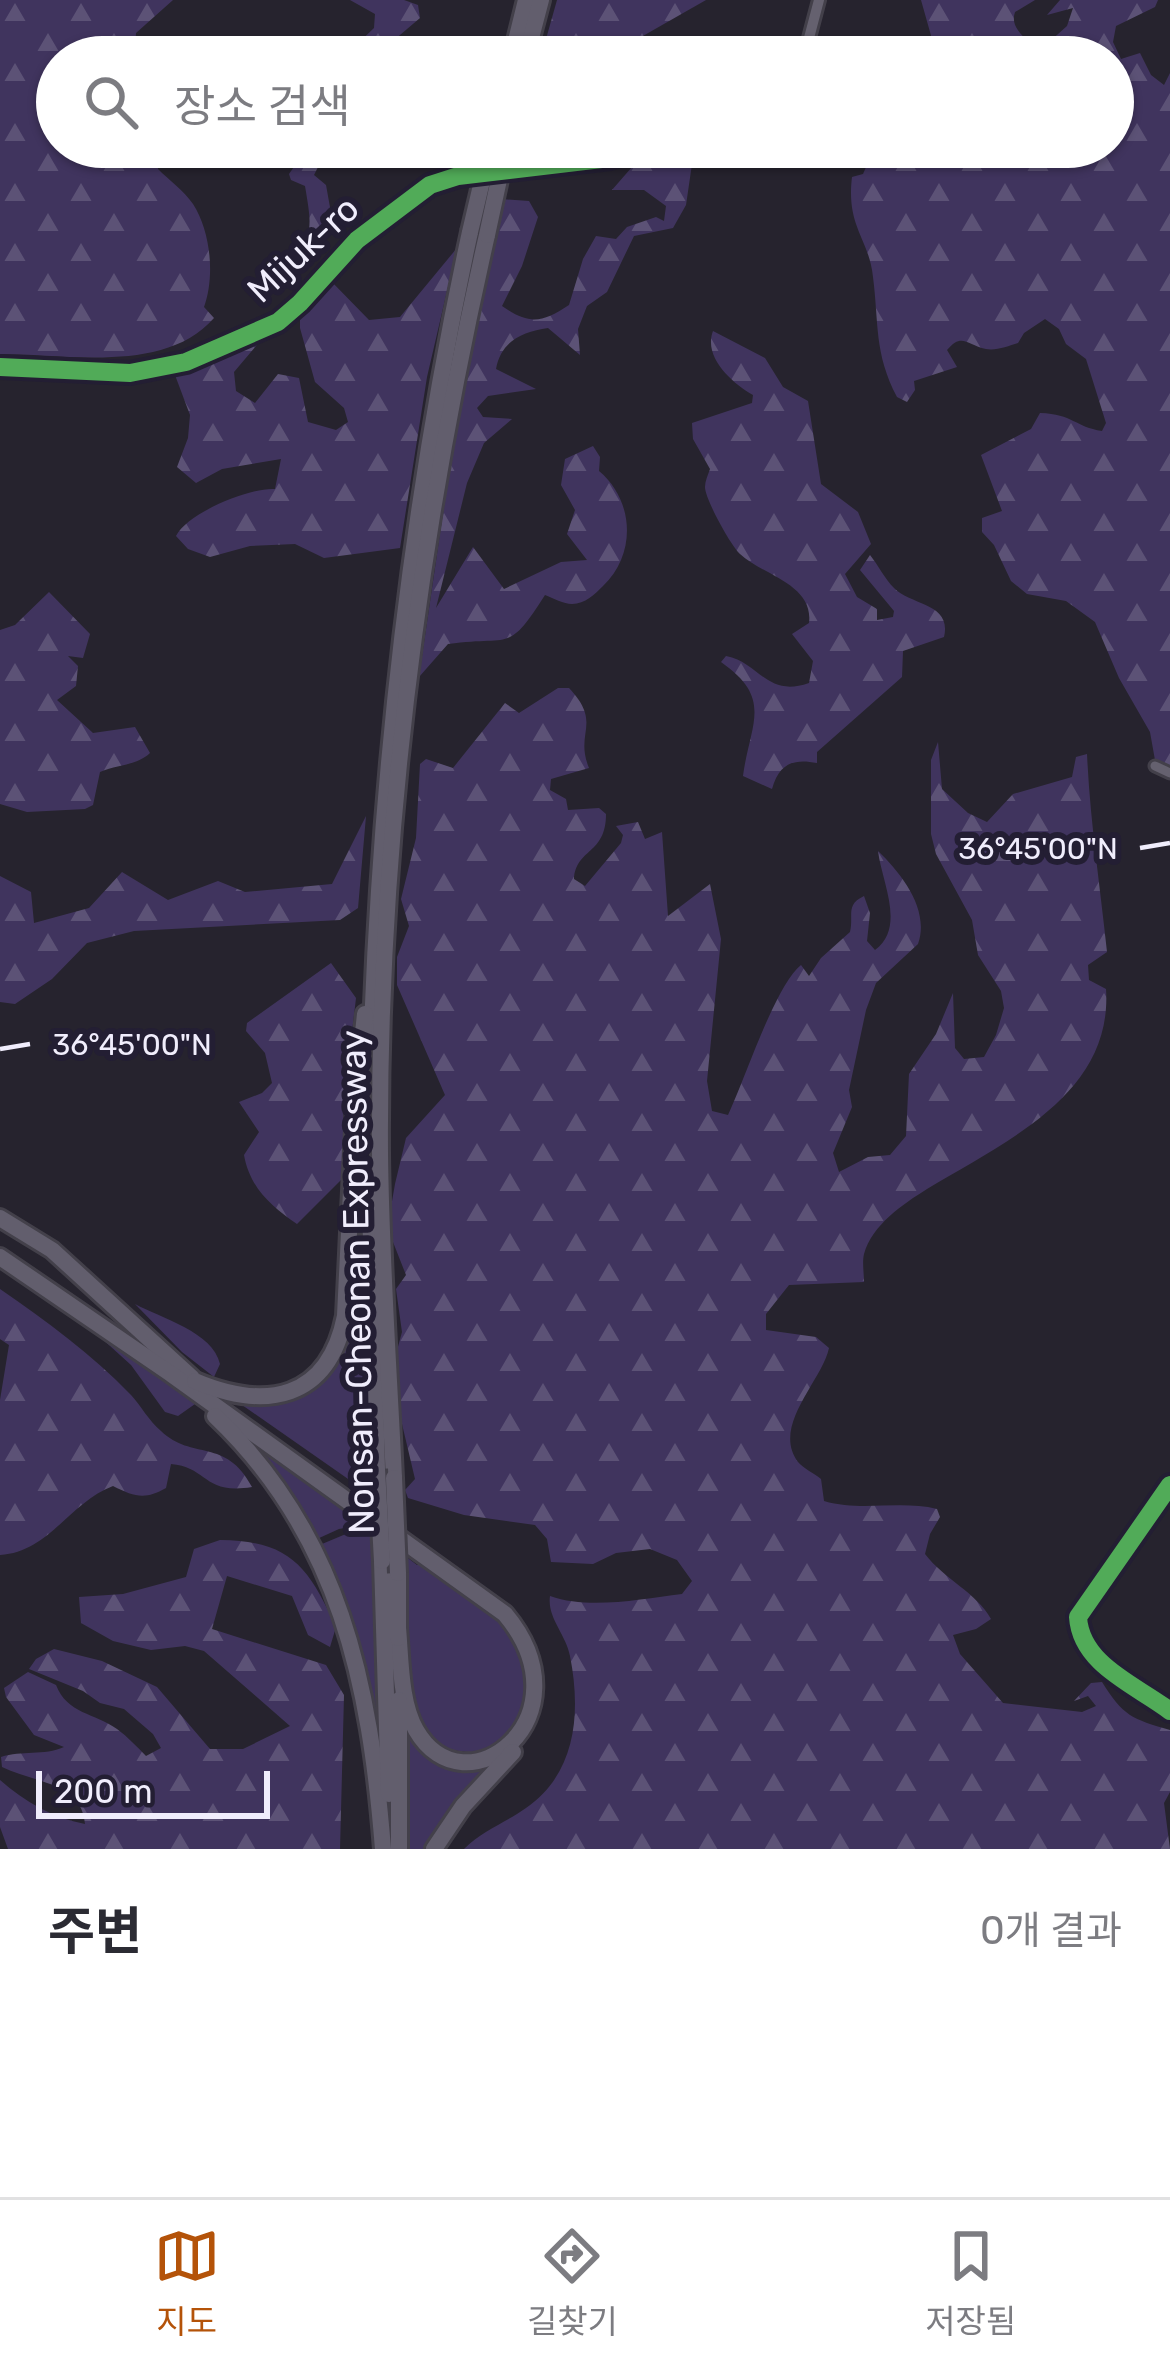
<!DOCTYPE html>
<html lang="ko">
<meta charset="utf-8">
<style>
body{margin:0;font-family:Rubik,"Noto Sans KR",sans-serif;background:#f7f7f7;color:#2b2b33}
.scale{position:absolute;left:36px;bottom:30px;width:234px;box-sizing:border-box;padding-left:12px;border:6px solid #f0edfc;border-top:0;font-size:33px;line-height:42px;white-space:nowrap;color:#f0edfc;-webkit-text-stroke:9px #231e33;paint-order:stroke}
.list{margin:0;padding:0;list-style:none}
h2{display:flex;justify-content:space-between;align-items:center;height:156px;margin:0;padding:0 48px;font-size:51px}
h2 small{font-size:39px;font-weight:400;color:#7c7c81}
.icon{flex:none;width:66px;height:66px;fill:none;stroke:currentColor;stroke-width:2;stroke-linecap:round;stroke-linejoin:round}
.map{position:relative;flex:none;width:1170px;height:1849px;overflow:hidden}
.search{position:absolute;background:#fff;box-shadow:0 3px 9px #0004;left:36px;right:36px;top:36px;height:132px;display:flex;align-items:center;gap:30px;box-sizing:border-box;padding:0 42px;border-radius:66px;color:#7c7c81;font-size:45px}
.sheet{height:348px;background:#fff}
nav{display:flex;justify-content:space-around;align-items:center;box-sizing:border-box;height:168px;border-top:3px solid #e1e1e2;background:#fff;font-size:33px;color:#7c7c81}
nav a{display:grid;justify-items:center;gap:6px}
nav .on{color:#b45309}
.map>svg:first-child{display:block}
.green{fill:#40345e}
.forest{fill:url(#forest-firs)}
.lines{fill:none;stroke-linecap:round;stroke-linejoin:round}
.minor-casing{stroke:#43404a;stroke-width:15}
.tertiary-casing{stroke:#43404a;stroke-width:16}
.motorway-casing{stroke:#43404a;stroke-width:22}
.minor{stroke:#65616f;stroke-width:9}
.tertiary{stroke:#65616f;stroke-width:10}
.motorway{stroke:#625e6d;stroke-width:16}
.motorway-bridge-casing{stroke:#43404a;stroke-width:22;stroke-linecap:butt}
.motorway-bridge{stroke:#625e6d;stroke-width:16}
.cycleway-casing{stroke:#231e33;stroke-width:26}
.cycleway{stroke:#51ab58;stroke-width:18}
.ticks{fill:none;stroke:#f0edfc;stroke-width:4.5}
.labels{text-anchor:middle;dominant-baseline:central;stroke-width:12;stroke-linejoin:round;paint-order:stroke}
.street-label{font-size:36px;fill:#f0edfc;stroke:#231e33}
.ticks-label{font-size:30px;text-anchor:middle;fill:#f0edfc;stroke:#231e33;stroke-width:12;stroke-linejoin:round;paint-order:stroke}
</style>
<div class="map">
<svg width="1170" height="1849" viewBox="0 0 1170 1849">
<defs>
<pattern id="forest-firs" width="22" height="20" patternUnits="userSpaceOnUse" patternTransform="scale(3)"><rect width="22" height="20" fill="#40345e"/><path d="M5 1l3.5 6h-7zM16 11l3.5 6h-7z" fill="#5c5276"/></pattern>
</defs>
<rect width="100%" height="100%" fill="#26232e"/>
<g class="green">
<polygon points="360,1129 371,1495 232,1398 274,1401 338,1353"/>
<path d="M135,1304C161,1318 213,1332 220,1364L214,1377L182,1352Z"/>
<polygon points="99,1336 185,1392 195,1404 178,1416 165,1412 131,1365"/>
<polygon points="245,1437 372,1523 339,1529 317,1539 290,1493"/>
<polygon points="373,1529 380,1746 358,1641 322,1544 353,1531"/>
<polygon points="404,1555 417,1565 434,1563 508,1622 531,1676 518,1724 498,1745 476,1753 450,1750 436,1745 423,1731 410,1691"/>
<polygon points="407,1724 434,1756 495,1761 428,1849 405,1849"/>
</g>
<g class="forest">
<path d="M0,0H173L136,33L135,49L142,57H57V147H157L158,169C169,180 184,191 193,204C211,232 215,277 204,307L214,318C165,374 68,354 0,354Z"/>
<polygon points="350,0 404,0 418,5 420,18 374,57 344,57 374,28 375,14"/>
<polygon points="557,0 706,0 606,57 541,57"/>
<path d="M921,0H1035L1015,12C1009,29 1028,39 1038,52L1067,26L1073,8L1047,15L1060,0H1158L1155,7L1116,26L1113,42L1121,59L1140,53L1151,75L1164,85L1170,73V769L1155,760L1150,732L1119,678L1095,622L1066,601L1027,594L1011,581L994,545L982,532V518L1002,511L981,455L1031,429L1040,413C1073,414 1075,427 1102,431L1106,423L1086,359L1066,344L1059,329L1045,319L1024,333L1018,343C1008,346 996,351 986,349C967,345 962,332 947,350L957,367L914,381L915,390L907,402L897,397C874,353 879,324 873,277C869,238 846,227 852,177L863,174L875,147H1113V57H925L932,39Z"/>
<path d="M308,147H328L314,175L326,185L333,224L293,280L284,272C313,233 313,233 305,186L291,180L289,174Z"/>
<path d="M670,154L688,159L692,164L686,205L673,228L634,236L607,292L587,306L578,329L580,355L548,328C522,332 501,341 496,369L536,389L488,396L477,408L483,417L512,419L484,443L467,483L436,608L473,547L504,589L561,562L587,560L567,534L575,510L561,485L565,459L593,446L600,457L599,471C634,500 637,554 603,586C595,594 585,604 572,604C564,604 553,598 545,595C507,655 511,635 448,644L419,677L452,452L501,199L529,201L538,217L522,266L502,306C529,325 542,323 569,305L583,259L596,236L616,239L627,227L656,217L664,221L666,206L644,190H612L632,167Z"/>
<path d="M457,248L427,377L400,548L324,558L295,544L250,546L210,557L188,549L176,536C187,513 251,487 275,489L281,459L222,469L196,483L177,467L188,438L190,415L175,375L229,345L267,333L234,372L236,391L255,403L278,374L299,378L308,422L336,430L348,422L344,408L315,382L300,328V314L328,278L369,320L400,317Z"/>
<path d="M713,331L765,358L783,387L808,401L821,484L858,512L871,544L845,574L857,597L877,609V620L893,617L894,611L860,570L870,555C878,565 885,579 894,588C912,606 952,603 944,637L903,651L902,677L817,752V763C793,758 779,764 772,789L743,776C750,723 774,699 721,662L726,656C759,662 766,698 809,683L813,661L792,634L809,623C814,584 762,575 740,554C731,546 705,499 705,487C705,481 708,475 710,469L693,439L692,423L752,403L753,395C732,383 703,357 713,331Z"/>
<path d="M49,592L90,634L83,658L68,656L78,666L76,686L57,700L93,733L135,727L150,753C136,766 118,764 100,772L93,805L85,809L27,812L0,804V630L15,625Z"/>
<path d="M558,688H569C603,724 574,732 589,768L551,779L550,790L566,799L568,810L599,808L606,814C606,855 576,848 574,879L585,886L621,843L623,835L616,826L638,822L645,839L662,832L668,916L710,884L721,939L707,1081L712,1111L728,1115C745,1079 775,986 801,965L809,976L821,958L850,932C854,915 845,905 864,896L870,913L867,941L875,950C906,927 882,883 878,851C902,874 930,910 918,944L876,983L866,1010L849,1090L852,1107L833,1153L839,1172L868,1157L890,1155L906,1136L909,1074L936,1034L953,993L955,1048L964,1059L984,1057L996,1035L1004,1008L1001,991L978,955L972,920L936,854L931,834V760L938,742L942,789L968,813L987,822L1013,794L1072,777L1076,757L1087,754C1090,821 1100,885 1107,952L1088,965L1089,980L1106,989C1113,1095 1004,1142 927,1189C903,1204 872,1225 864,1254C862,1262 864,1274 864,1282L789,1285L766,1314V1330L816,1337L829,1348C822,1381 771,1426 798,1462C803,1468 815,1474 821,1479L824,1501C860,1512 900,1500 937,1509L940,1517L930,1534L925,1554C944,1579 977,1593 991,1619L976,1629L953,1635L960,1654L1003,1703L1082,1712L1096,1706L1088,1696L1074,1701L1091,1683L1102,1682C1123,1716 1132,1719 1170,1730V1792L1164,1803L1170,1849H464C483,1830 505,1823 526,1808C577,1773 581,1711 570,1656C566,1634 547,1618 550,1596C589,1610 641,1599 682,1594L692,1581L677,1560L650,1549L616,1553L593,1564L551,1562L547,1539L535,1525L464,1515L408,1498L405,1490L415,1479L398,1407L395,1358L402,1332L396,1289L406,1275L393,1242L390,1213L395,1184L406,1138L445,1095L397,985V957L409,926L401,899L416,838L420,764L426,759L453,768L505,703L519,713Z"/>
<polygon points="366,816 358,908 340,920 134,931 87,943 52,979 15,1004 0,1002 0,876 31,892 34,923 89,908 122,872 168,900 218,881 245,892 332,884"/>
<path d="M331,963L356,998L343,1108L346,1175L297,1224C271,1206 250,1188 244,1155L259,1132L239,1102L262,1093L272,1083L265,1053L246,1031L247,1023Z"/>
<path d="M0,1289C46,1321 92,1354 131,1395C141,1406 149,1421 161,1431C192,1461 226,1437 252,1487C203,1495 208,1467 171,1464L166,1488C145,1500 135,1497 113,1486C70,1502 49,1552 0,1555V1400L9,1345L0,1339Z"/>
<path d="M220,1540C290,1541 308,1566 336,1627L330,1647L308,1635L292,1596L227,1576L212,1629L326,1665L344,1695L340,1849H8L0,1827V1780C25,1802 53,1818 85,1824C82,1782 34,1783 2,1767L1,1757C22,1750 44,1756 64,1747L34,1735L6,1697L4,1688L28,1672L56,1685C67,1714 95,1713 117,1729C128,1737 137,1747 146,1756L161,1748L153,1734L124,1709L100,1703L83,1691L29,1669L36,1659L54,1649L102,1661L157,1687L210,1749H243L290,1726L204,1651L185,1646L151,1650L113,1641L81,1623L79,1597L123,1594L186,1577L194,1549Z"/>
</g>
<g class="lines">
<g class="minor-casing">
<polyline id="minor" points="1155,766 1170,773"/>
</g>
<g class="tertiary-casing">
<g id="tertiary">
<polyline points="804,57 819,0"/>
<polyline points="0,367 130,373 186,362 278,322 300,303 357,240 430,185 458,176 610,158 645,147"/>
<path d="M1170,1485L1078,1617C1081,1665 1136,1685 1170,1711"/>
</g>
</g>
<g class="motorway-casing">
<g id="motorway">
<polyline points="512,57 526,0"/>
<polyline points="526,57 541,0"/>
<path d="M372,1028C382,760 413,494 470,232"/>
<polyline points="370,1203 377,1469"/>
<polyline points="0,1218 52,1250 192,1378"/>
<path d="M0,1257L171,1374L505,1614C591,1717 465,1815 416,1730C400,1702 401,1660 398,1628"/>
<path d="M195,1381C266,1411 328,1400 345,1316L355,1108L365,1014"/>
<path d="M215,1416C340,1535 370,1684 383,1849"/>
<path d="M394,1478C389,1370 381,1261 380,1152C378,845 419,534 487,235"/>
<polyline points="382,1561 389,1794"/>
<polyline points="398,1573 398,1638"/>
<polyline points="399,1849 399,1700"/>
<polyline points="434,1849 463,1806 513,1752"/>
</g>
</g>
<use href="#minor" class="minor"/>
<use href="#tertiary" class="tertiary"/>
<use href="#motorway" class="motorway"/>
<g class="motorway-bridge-casing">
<g id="motorway-bridge">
<polyline points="470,232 490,147"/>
<polyline points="487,235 506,147"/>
<polyline points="377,1469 382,1561"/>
<polyline points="394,1478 398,1573"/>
</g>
</g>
<use href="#motorway-bridge" class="motorway-bridge"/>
<g class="cycleway-casing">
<g id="cycleway">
<polyline points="0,367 130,373 186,362 278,322 300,303 357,240 430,185 458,176 610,158 645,147"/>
<path d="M1170,1485L1078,1617C1081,1665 1136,1685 1170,1711"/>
</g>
</g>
<use href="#cycleway" class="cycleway"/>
</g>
<path class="ticks" d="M1140,848L1170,843M0,1049L30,1044"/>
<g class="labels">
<g class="street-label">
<text transform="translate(303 249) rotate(-43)">Mijuk-ro</text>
<text transform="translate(357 1282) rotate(-91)">Nonsan-Cheonan Expressway</text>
</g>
</g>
<g class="ticks-label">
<text x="1038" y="859">36°45'00"N</text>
<text x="132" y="1055">36°45'00"N</text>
</g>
</svg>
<div class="scale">200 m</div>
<div class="search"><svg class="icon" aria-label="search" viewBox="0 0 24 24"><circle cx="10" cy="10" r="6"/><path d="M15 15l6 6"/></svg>장소 검색</div>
</div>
<section class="sheet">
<h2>주변<small>0개 결과</small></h2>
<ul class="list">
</ul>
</section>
<nav>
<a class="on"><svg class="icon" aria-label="map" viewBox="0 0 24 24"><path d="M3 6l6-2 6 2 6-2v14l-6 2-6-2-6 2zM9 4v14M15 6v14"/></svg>지도</a>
<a><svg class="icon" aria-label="directions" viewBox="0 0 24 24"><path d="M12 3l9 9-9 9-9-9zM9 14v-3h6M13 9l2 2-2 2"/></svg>길찾기</a>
<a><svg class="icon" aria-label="saved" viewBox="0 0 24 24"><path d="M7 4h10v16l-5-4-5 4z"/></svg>저장됨</a>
</nav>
